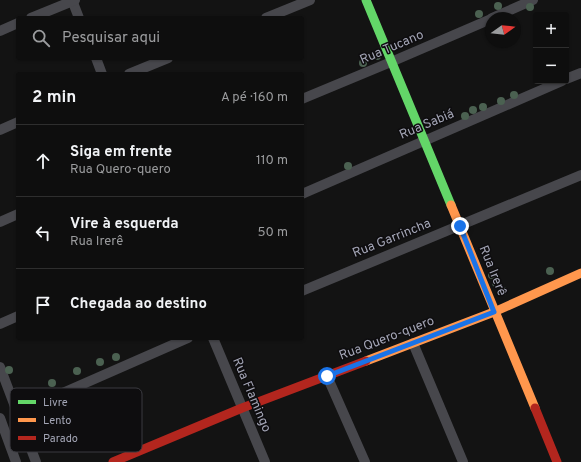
<!DOCTYPE html>
<html lang="pt">
<meta charset="utf-8">
<style>
body{margin:0;font-family:Overpass,sans-serif;background:#171717;color:#f1f3f6}
.controls{position:absolute;right:12px;top:12px;display:grid;overflow:hidden;border-radius:4px;box-shadow:0 1px 3px #0004}
.controls button{width:36px;height:36px;display:grid;place-items:center;padding:0;border:0;border-bottom:1px solid #2e2e2e;background:#0e0e0e;color:#f1f3f6;font:20px sans-serif}
.compass{position:absolute;left:485px;top:12px;width:36px;height:36px;border-radius:50%;background:#0e0e0e;box-shadow:0 1px 3px #0004;rotate:75deg}
.stop{position:absolute;width:12px;height:12px;margin:-9px;border:3px solid #1a73e8;border-radius:50%;background:#fff}
.stop.end{background:#1a73e8;border-color:#fff;box-shadow:0 1px 4px #0008}
.list{margin:0;padding:0;list-style:none}
h2{display:flex;justify-content:space-between;align-items:center;height:52px;margin:0;padding:0 16px;font-size:17px}
h2 small{font-size:13px;font-weight:400;color:#9b9c9e}
.list li{display:grid;grid-template-columns:26px 1fr auto;gap:12px;align-items:center;box-sizing:border-box;height:72px;padding:0 16px;border-top:1px solid #2e2e2e}
.list b{display:block;font-size:15px;white-space:nowrap}
.list p{margin:0;font-size:13px;white-space:nowrap;color:#9b9c9e}
.list em{font-size:13px;font-style:normal;color:#9b9c9e}
.icon{flex:none;width:22px;height:22px;fill:none;stroke:currentColor;stroke-width:2;stroke-linecap:round;stroke-linejoin:round}
.map{position:relative;flex:none;width:581px;height:462px;overflow:hidden}
.search{position:absolute;background:#0e0e0e;box-shadow:0 1px 3px #0004;left:16px;top:16px;width:288px;height:44px;display:flex;align-items:center;gap:10px;box-sizing:border-box;padding:0 14px;border-radius:4px;color:#9b9c9e;font-size:15px}
.panel{position:absolute;background:#0e0e0e;box-shadow:0 1px 3px #0004;left:16px;top:72px;width:288px;height:268px;border-radius:4px}
.map>svg:first-child{display:block}
.lines{fill:none;stroke-linecap:round;stroke-linejoin:round}
.street{stroke:#47474c;stroke-width:10}
.fast{stroke:#63d668;stroke-width:9}
.slow{stroke:#ff974d;stroke-width:9}
.jam{stroke:#b3261e;stroke-width:9}
.tree{fill:#4b6151}
.route{stroke:#1a73e8;stroke-width:5}
.labels{text-anchor:middle;dominant-baseline:central;stroke-width:3;stroke-linejoin:round;paint-order:stroke}
.street-label{font-size:13px;fill:#a3a5b5;stroke:#0e0d0f}
.key{fill:#0e0d0f;stroke:#3b3b41;stroke-width:1}
.key-label{font-size:11px;fill:#a3a5b5}
</style>
<div class="map">
<svg width="581" height="462" viewBox="0 0 581 462">
<rect width="100%" height="100%" fill="#131313"/>
<g class="lines">
<g class="street">
<polyline points="72,0 79,18"/>
<polyline points="31,18 75,0"/>
<polyline points="266,18 310,0"/>
<polyline points="492,18 533,0"/>
<polyline points="0,31 18,23"/>
<polyline points="96,58 102,74"/>
<polyline points="129,74 168,58"/>
<polyline points="566,79 581,73"/>
<polyline points="302,99 391,62 491,19"/>
<polyline points="0,130 18,122"/>
<polyline points="302,194 562,81"/>
<polyline points="0,222 18,214"/>
<polyline points="302,291 581,175"/>
<polyline points="0,324 18,316"/>
<polyline points="213,338 265,462"/>
<polyline points="413,343 463,462"/>
<polyline points="0,367 36,462"/>
<polyline points="327,376 365,462"/>
<polyline points="17,413 188,338"/>
<polyline points="0,418 16,462"/>
</g>
<polyline class="fast" points="366,0 451,205"/>
<g class="slow">
<polyline points="451,205 535,408"/>
<polyline points="366,361 494,312 581,273"/>
</g>
<g class="jam">
<polyline points="535,408 557,462"/>
<polyline points="113,462 242,408 366,361"/>
</g>
</g>
<g class="tree">
<circle cx="498" cy="6" r="4"/>
<circle cx="530" cy="7" r="4"/>
<circle cx="479" cy="14" r="4"/>
<circle cx="377" cy="56" r="4"/>
<circle cx="363" cy="63" r="4"/>
<circle cx="514" cy="95" r="4"/>
<circle cx="501" cy="101" r="4"/>
<circle cx="483" cy="107" r="4"/>
<circle cx="473" cy="110" r="4"/>
<circle cx="465" cy="116" r="4"/>
<circle cx="348" cy="166" r="4"/>
<circle cx="550" cy="271" r="4"/>
<circle cx="492" cy="275" r="4"/>
<circle cx="496" cy="283" r="4"/>
<circle cx="503" cy="291" r="4"/>
<circle cx="116" cy="357" r="4"/>
<circle cx="100" cy="362" r="4"/>
<circle cx="9" cy="370" r="4"/>
<circle cx="77" cy="371" r="4"/>
<circle cx="52" cy="383" r="4"/>
</g>
<g class="lines">
<polyline class="route" points="327,376 494,312 460,226"/>
</g>
<g class="labels">
<g class="street-label">
<text transform="translate(392 48) rotate(-23)">Rua Tucano</text>
<text transform="translate(427 125) rotate(-23)">Rua Sabiá</text>
<text transform="translate(392 239) rotate(-22)">Rua Garrincha</text>
<text transform="translate(492 271) rotate(68)">Rua Irerê</text>
<text transform="translate(387 339) rotate(-21)">Rua Quero-quero</text>
<text transform="translate(251 395) rotate(67)">Rua Flamingo</text>
</g>
</g>
<rect x="10" y="388" width="132" height="64" rx="6" class="key"/>
<rect x="18" y="400" width="18" height="4" fill="#63d668"/>
<rect x="18" y="418" width="18" height="4" fill="#ff974d"/>
<rect x="18" y="436" width="18" height="4" fill="#b3261e"/>
<g class="key-label">
<text x="43" y="406">Livre</text>
<text x="43" y="424">Lento</text>
<text x="43" y="442">Parado</text>
</g>
</svg>
<div class="controls">
<button>+</button>
<button>−</button>
</div>
<svg class="compass" viewBox="-18 -18 36 36"><path d="M0-13l5 13h-10z" fill="#e53935"/><path d="M0 13l5-13h-10z" fill="#9b9c9e"/></svg>
<div class="stop" style="left:327px;top:376px"></div>
<div class="stop end" style="left:460px;top:226px"></div>
<div class="search"><svg class="icon" aria-label="search" viewBox="0 0 24 24"><circle cx="10" cy="10" r="6"/><path d="M15 15l6 6"/></svg>Pesquisar aqui</div>
<section class="panel">
<h2>2 min<small>A pé · 160 m</small></h2>
<ul class="list">
<li><svg class="icon" aria-label="ahead" viewBox="0 0 24 24"><path d="M12 20V5M6 11l6-6 6 6"/></svg><div><b>Siga em frente</b><p>Rua Quero-quero</p></div><em>110 m</em></li>
<li><svg class="icon" aria-label="left" viewBox="0 0 24 24"><path d="M17 20v-9H6M10 6l-5 5 5 5"/></svg><div><b>Vire à esquerda</b><p>Rua Irerê</p></div><em>50 m</em></li>
<li><svg class="icon" aria-label="arrive" viewBox="0 0 24 24"><path d="M6 21V4h12l-3 4 3 4H6"/></svg><div><b>Chegada ao destino</b></div></li>
</ul>
</section>
</div>
